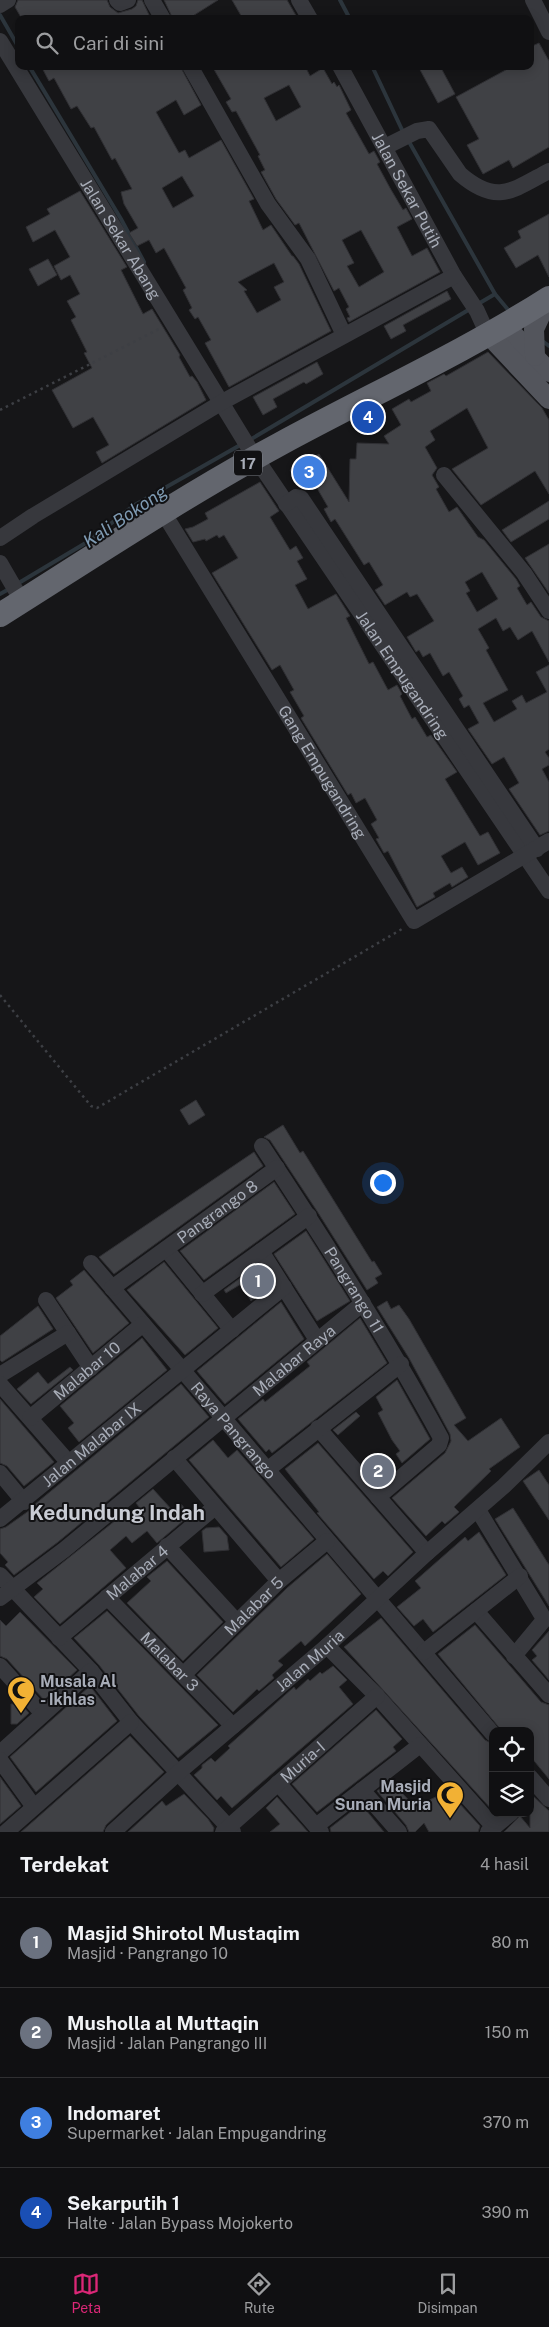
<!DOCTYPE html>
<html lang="id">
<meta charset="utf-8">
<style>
body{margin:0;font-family:"Public Sans",sans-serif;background:#1e1e20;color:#f1f3f6}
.controls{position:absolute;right:15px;bottom:15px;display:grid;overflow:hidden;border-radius:10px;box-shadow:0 2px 12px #0003}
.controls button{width:45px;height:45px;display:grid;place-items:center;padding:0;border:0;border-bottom:1px solid #303032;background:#101012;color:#f1f3f6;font:25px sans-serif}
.you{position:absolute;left:382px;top:1182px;width:18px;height:18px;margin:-12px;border:4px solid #fff;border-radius:50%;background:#1a73e8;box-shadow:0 0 0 8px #1a73e833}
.badge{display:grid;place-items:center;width:32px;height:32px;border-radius:50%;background:#db2777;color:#fff;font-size:16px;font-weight:700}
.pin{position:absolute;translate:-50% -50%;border:2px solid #fff;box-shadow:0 1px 5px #0006}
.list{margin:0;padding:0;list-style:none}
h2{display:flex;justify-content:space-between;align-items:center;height:65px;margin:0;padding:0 20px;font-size:21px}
h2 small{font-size:16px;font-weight:400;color:#9c9d9f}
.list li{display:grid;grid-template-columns:32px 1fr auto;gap:15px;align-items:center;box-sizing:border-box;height:90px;padding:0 20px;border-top:1px solid #303032}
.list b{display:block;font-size:19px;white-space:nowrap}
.list p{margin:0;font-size:16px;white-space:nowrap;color:#9c9d9f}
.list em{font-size:16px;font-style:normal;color:#9c9d9f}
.icon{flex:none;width:28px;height:28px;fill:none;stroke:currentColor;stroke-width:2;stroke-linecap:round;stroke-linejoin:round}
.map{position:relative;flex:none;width:549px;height:1832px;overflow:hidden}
.search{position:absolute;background:#101012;box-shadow:0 2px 12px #0003;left:15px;right:15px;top:15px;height:55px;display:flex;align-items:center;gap:12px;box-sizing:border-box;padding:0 18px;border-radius:10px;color:#9c9d9f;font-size:19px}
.sheet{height:425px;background:#101012}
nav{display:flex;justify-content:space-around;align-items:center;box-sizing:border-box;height:70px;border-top:1px solid #303032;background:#101012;font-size:14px;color:#9c9d9f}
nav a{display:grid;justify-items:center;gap:2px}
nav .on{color:#db2777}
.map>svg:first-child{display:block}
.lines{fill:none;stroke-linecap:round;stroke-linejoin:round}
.stream{stroke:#2c353c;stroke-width:4}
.building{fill:#404145;stroke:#303034;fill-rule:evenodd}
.path{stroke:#3d3f44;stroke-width:2.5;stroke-dasharray:2.5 4;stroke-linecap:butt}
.minor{stroke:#37383d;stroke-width:16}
.major{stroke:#53555c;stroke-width:20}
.highway{stroke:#63666e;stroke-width:24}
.labels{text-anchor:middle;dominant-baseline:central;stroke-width:4;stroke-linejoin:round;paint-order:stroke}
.shield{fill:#111113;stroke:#7b7e86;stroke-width:1}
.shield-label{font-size:15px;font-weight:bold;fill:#a8adb8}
.street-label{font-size:16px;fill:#a8adb8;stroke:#111113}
.poi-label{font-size:16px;font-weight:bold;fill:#a8adb8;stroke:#111113;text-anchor:start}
.water-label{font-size:18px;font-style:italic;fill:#7f9bb3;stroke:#111113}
.district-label{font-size:21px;font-weight:bold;fill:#c9ccd4;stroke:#111113}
</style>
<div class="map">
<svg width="549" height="1832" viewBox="0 0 549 1832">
<rect width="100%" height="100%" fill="#161618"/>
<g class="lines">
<g class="stream">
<polyline points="340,0 350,19"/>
<polyline points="0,15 19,48"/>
<polyline points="29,66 121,219 144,262"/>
<polyline points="372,66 404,134"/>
<polyline points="408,140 495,294 510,312"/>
<polyline points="478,304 495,294"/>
<polyline points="541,340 549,346"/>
<polyline points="248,441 470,309"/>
<polyline points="17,584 89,541 133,506 242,444"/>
<polyline points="0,594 11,588"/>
</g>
</g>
<g class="building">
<polygon points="18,0 107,0 110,7 118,13 132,9 136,6 138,0 142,0 151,19 22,19 15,7"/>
<polygon points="164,0 218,0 188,19 173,19"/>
<polygon points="232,0 287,0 298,19 243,19"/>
<polygon points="539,43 549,61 549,147 513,168 509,160 483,174 467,145 479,139 456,97 513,66 530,66 530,47"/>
<path d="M41,66H180L201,105L184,115L176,100L156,112L179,153L185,150L189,158L221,140L254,199L249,201L263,230L271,225L292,256H293L299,264L331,331L229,387L205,343L211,340L198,317L195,319L189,310L192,308L183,290L186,288L164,248L156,253L149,240L137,246L129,233L138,228L124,204L121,192L132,189L115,158L112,160L94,127L91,128L77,106L71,109L54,78L49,81ZM182,176L194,196L173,208L162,188ZM274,263L284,282L274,287L281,300L257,313L244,291L247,290L238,282Z"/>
<path d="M212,66H305L310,76L323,68L332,84L334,82L337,87L339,85L351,110L346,113L369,154L374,151L380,162L377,164L390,188L403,210L406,208L412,219L397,227L412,256L427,248L440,272L349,322L347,318L350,317L346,309L349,307L339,288L334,291L299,223L295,225L276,199L261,172L265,170L258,156L260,155L236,111L232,112L226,102L231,99ZM289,85L301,107L276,121L264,98ZM361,230L384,272L359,287L347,266L354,263L342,240Z"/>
<polygon points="418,66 440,66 455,94 438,103"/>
<polygon points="80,191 127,267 121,270 143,314 152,309 180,355 179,357 190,377 192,376 197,382 206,400 102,463 96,452 109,445 93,417 73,428 52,390 92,368 84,353 87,352 71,320 76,317 67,301 80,294 70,275 61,280 54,266 70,257 55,230 33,242 26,227 50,214 47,209"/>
<polygon points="549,214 549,277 538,255 516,268 504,248 521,238 518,231"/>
<polygon points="48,259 57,275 38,286 29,269"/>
<polygon points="447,291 451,299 403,325 406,331 391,339 384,326"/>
<path d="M488,352L542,408L549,420V494L535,471L481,505L452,469L488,448L467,408L430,431L435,440L425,447L437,468L432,475L439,487L436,489L449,512L457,507L478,537L484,540L516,579L520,586L517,588L527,605L531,602L541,617L549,621V662L532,631L518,640L510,627L503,631L496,618L478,629L489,648L486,650L508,690L483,703L494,722L517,709L512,701L522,695L526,703L547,692L536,672L549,665V749L545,752L549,758V765L542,769L549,782V831L540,835L509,789L519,783L504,757L492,764L468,729L479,723L469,705L464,708L459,699L463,696L449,672L443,676L430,653L423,657L419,650L416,652L407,637L434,621L417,594L410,597L407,592L385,605L375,590L383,585L369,562L364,565L335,519L331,522L324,509L328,507L310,476L298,483L290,470L319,454L349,502L350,459H356L357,443L389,444L384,436L401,425L392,409L409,399L411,402L431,391L427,383L444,374L446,376ZM482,572L498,599L477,612L466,593L470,591L465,582Z"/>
<polygon points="317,362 323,374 306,384 304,382 273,399 277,407 263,415 253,397"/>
<polygon points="260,482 279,511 270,517 290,550 296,546 303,558 297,561 307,579 295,585 308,609 336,594 350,616 346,618 369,664 373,662 388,690 397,685 402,694 400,696 412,719 415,717 427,737 431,735 457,772 445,779 480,836 488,832 500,853 478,865 465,842 441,856 451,873 462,867 468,877 452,887 450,883 433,893 435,897 417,907 388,851 384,853 376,839 379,838 371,824 377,820 365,798 356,803 351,793 348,795 301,718 304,716 290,692 294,690 280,665 272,670 212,573 238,558 224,535 219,538 217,535 206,541 205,539 193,542 185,529 193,527 208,519 205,513"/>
<polygon points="549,501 549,519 511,542 502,530"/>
<polygon points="549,544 549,593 525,558"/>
<polygon points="196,1100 205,1115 189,1125 180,1110"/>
<polygon points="283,1125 300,1153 303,1151 372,1262 374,1261 382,1274 375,1278 378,1283 367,1290 317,1211 270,1140 264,1137"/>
<polygon points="254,1152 263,1166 114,1274 99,1257"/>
<polygon points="274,1182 295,1214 204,1280 180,1251"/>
<polygon points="306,1231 350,1301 317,1321 274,1254"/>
<polygon points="164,1262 218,1328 185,1355 127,1290"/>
<polygon points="258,1265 271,1285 251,1301 241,1284 226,1293 224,1290"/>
<polygon points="84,1270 129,1323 93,1353 56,1298 73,1285 70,1281"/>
<polygon points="387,1301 391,1309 399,1305 409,1319 466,1418 454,1425 468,1441 501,1418 520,1447 489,1469 491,1471 454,1507 459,1512 445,1524 442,1521 426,1536 392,1498 445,1453 451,1441 450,1434 409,1358 377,1307"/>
<polygon points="281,1302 304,1339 225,1404 197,1371"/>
<polygon points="38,1306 53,1329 2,1362 0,1360 0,1336"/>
<polygon points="360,1318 387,1363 272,1453 269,1449 266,1452 238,1419 263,1399 265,1402 310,1366 307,1362"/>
<polygon points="142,1338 167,1370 79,1442 68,1428 74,1423 60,1406"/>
<polygon points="70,1367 73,1370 31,1404 17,1389 38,1372 48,1384"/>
<polygon points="397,1380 430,1439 402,1463 396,1454 400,1451 392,1440 378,1413 383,1410 376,1397"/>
<polygon points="181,1384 209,1417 58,1542 14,1575 5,1565 8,1562 0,1553 0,1529 6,1527 30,1510 34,1505"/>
<polygon points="0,1399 54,1462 24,1486 7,1466 0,1463"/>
<polygon points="356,1412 360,1416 338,1435 333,1430"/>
<polygon points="213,1440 228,1458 237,1450 314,1539 281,1567 189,1460"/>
<polygon points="318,1443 413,1552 388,1576 383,1571 374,1579 317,1513 319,1512 285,1469"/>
<polygon points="385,1461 387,1476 379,1483 370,1472 369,1463"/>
<polygon points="539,1470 549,1485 549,1520 523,1481"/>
<polygon points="153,1489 173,1511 181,1504 190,1515 157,1543 147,1531 132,1543 126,1536 110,1550 126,1568 60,1624 34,1597 43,1589 37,1583 121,1516 125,1520 139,1507 136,1503"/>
<polygon points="513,1508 549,1565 549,1606 495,1519"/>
<polygon points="219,1527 227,1536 229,1550 204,1552 202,1531 206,1528"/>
<polygon points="479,1532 506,1575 433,1632 423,1619 414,1626 397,1607 421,1588 415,1581 465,1537 468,1541"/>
<polygon points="327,1554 361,1594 305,1646 301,1641 278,1661 283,1665 272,1675 274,1678 259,1691 257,1689 233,1712 197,1675 287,1588"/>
<polygon points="167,1561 223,1622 183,1661 127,1603 151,1581 147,1577"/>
<polygon points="107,1611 218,1725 178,1758 139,1716 99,1665 74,1638"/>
<polygon points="20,1612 77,1670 44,1700 7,1659 0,1656 0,1620 6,1626"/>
<polygon points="381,1618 485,1740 493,1744 493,1811 344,1647"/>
<polygon points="475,1625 541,1702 549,1705 549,1779 530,1756 530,1731 502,1731 438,1654"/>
<polygon points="549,1631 549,1680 532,1660 537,1656 532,1650"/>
<polygon points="333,1666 347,1680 339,1687 353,1704 232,1808 221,1796 217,1800 194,1775 202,1768 202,1765 211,1758 215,1762 230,1748 228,1746 294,1687 296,1690 308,1679 310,1681 320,1672 322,1674"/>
<polygon points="90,1686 117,1721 36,1792 10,1757"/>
<polygon points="11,1704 21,1704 29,1713 17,1724 11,1724"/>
<polygon points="376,1710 402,1739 393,1747 396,1751 317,1812 292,1784"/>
<polygon points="130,1736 164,1772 106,1825 103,1832 21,1832"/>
<polygon points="0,1777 21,1806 0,1824"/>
<polygon points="391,1781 415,1807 448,1791 480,1826 478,1832 429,1832 424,1823 415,1832 409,1832 406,1825 377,1791"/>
<polygon points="530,1793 549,1811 549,1832 504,1832 520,1816 530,1828"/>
<polygon points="184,1794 208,1819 214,1828 213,1832 128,1832 162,1801 166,1806"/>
<polygon points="277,1797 308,1832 270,1832 280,1824 266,1808"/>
<polygon points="361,1804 384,1832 331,1832 330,1828"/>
</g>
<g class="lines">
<g class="path">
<polyline points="0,410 159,329"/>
<polyline points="0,995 91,1106 97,1108 402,929"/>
</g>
<g class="minor">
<polyline points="117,0 120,3 128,0"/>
<polyline points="152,0 163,19"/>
<polyline points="299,0 310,19"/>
<polyline points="533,0 549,32"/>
<polyline points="0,5 8,0"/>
<path id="s1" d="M0,41L249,448L549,891"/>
<polyline points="190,66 268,204 308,259 344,335"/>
<path id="s2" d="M340,66L454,276L477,311L487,333"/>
<path d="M385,147L417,131L429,129L460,174C497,206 513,190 549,171"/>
<polyline points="444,475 524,573 549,611"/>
<polyline points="286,504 296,497 301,498 537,849"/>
<path id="s3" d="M163,512L414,921L549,841"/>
<polyline points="0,538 33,516 224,401 454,276"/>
<polyline points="0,563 22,601"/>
<path id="s4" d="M262,1146C325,1241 386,1337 441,1438L439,1445L378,1497"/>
<polyline points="166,1249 232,1330"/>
<polyline points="261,1251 317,1340"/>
<path id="s5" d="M91,1263L493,1734"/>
<path id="s6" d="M112,1288L277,1168"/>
<polyline points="202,1294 309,1216"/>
<polyline points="46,1300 91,1368"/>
<polyline points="0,1375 68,1333"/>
<polyline points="0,1384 69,1463"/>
<path id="s7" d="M30,1418L143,1324"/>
<polyline points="318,1428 427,1553"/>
<polyline points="174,1458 279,1581"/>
<polyline points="267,1470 401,1364"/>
<polyline points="0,1473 24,1502"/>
<polyline points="478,1510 543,1617 543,1621 514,1656"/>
<path id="s8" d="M0,1519L284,1287"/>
<polyline points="167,1546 236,1621"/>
<polyline points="0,1575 91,1671 131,1722 233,1832"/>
<path id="s9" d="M107,1597L233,1726"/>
<path id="s10" d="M0,1598L64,1550L363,1303"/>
<polyline points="476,1611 549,1695"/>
<path id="s11" d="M59,1638L215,1507"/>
<polyline points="327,1646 377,1696 494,1827"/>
<polyline points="424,1652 520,1576"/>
<polyline points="0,1666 43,1714"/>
<path id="s12" d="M183,1675L279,1581L327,1541"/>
<polyline points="0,1753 91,1671"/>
<polyline points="0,1760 34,1807"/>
<polyline points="530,1777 549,1799"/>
<polyline points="278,1783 321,1832"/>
<polyline points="362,1790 399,1832"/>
<polyline points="316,1826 420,1745"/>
<polyline points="6,1832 131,1722"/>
<path id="s13" d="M113,1832L179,1772L327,1646L427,1553L504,1486L549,1442"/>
<path id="s14" d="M223,1832L377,1696"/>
<polyline points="488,1832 511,1813"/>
</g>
<g class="major">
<polyline points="504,325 549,372"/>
<polyline points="487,333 549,399"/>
<polyline points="535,356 534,329 548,299"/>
</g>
<path class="highway" d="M0,615C92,557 184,496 280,444C370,395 463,353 549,298"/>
</g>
<defs>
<g id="mosque-pin" transform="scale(1.4375)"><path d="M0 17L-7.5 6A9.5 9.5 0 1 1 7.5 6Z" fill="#f2b134" stroke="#111113"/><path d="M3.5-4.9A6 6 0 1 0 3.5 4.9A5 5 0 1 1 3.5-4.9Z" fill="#111"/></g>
</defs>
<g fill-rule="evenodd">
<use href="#mosque-pin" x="21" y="1690"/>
<use href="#mosque-pin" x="450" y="1795"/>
</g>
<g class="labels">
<rect class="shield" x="234" y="450.5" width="28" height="25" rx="4"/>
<g class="shield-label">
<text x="248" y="463">17</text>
</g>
<g class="street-label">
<text stroke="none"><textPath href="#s2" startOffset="141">Jalan Sekar Putih</textPath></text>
<text stroke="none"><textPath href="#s1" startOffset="232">Jalan Sekar Abang</textPath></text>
<text stroke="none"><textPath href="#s1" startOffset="751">Jalan Empugandring</textPath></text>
<text stroke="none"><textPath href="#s3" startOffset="305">Gang Empugandring</textPath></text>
<text stroke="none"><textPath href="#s6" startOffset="130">Pangrango 8</textPath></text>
<text stroke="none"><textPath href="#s4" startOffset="171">Pangrango 11</textPath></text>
<text stroke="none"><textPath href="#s10" startOffset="378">Malabar Raya</textPath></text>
<text stroke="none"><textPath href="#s7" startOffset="74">Malabar 10</textPath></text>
<text stroke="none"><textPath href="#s5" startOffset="220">Raya Pangrango</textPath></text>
<text stroke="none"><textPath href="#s8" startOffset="118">Jalan Malabar IX</textPath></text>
<text stroke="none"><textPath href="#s11" startOffset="102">Malabar 4</textPath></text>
<text stroke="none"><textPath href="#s12" startOffset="99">Malabar 5</textPath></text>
<text stroke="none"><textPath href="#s13" startOffset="261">Jalan Muria</textPath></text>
<text stroke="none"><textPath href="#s9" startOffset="90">Malabar 3</textPath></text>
<text stroke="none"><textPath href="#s14" startOffset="106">Muria-I</textPath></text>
</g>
<g class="poi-label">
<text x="40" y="1681">Musala Al<tspan x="40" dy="18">- Ikhlas</tspan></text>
<text x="431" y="1786" text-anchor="end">Masjid<tspan x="431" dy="18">Sunan Muria</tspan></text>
</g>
<g class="water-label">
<text transform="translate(125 516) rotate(-34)">Kali Bokong</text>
</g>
<g class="district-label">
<text x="117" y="1512">Kedundung Indah</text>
</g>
</g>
</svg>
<div class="controls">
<button><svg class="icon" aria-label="locate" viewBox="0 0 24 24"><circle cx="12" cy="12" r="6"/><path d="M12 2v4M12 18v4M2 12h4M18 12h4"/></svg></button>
<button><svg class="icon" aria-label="layers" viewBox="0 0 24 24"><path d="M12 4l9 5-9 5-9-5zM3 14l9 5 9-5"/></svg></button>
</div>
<div class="you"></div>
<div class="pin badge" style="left:258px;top:1281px;background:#6b7280">1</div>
<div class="pin badge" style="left:378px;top:1471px;background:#6b7280">2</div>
<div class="pin badge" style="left:309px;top:472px;background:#3f7fe0">3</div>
<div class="pin badge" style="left:368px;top:417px;background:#1a4fb4">4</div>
<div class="search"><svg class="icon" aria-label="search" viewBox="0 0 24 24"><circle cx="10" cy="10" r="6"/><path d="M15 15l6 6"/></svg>Cari di sini</div>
</div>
<section class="sheet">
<h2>Terdekat<small>4 hasil</small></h2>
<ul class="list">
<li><span class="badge" style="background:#6b7280">1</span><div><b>Masjid Shirotol Mustaqim</b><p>Masjid · Pangrango 10</p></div><em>80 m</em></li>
<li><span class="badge" style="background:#6b7280">2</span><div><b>Musholla al Muttaqin</b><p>Masjid · Jalan Pangrango III</p></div><em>150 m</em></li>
<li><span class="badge" style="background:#3f7fe0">3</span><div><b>Indomaret</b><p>Supermarket · Jalan Empugandring</p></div><em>370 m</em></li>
<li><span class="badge" style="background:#1a4fb4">4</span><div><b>Sekarputih 1</b><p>Halte · Jalan Bypass Mojokerto</p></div><em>390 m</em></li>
</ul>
</section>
<nav>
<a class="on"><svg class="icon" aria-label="map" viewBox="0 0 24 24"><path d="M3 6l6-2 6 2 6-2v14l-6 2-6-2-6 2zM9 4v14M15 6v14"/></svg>Peta</a>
<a><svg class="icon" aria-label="directions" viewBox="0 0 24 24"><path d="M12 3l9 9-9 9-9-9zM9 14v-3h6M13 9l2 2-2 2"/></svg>Rute</a>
<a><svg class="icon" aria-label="saved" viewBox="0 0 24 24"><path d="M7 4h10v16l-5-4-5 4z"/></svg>Disimpan</a>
</nav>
